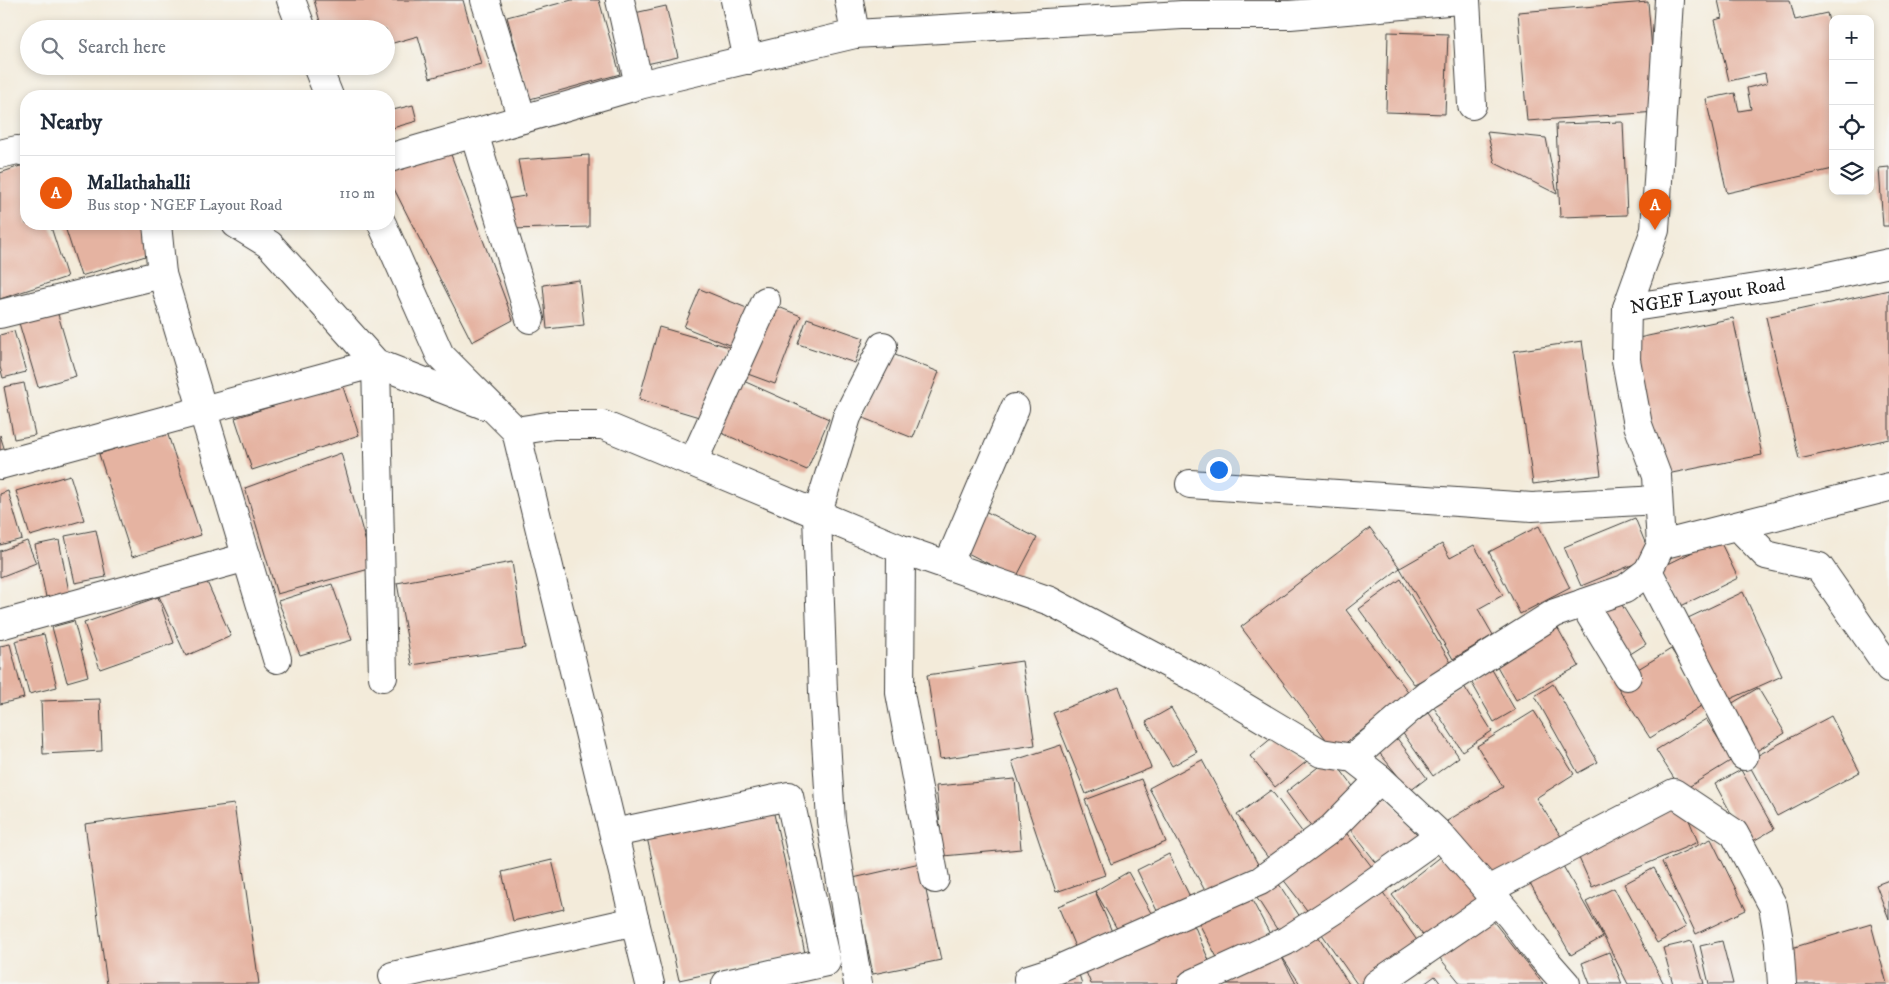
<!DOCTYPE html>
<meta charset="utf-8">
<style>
body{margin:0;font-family:"IM FELL DW Pica",serif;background:#f2f2f3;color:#1f2937}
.controls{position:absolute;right:15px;top:15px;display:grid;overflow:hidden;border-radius:10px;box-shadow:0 2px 8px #0003}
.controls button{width:45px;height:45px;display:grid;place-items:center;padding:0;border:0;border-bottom:1px solid #e0e1e3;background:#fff;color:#1f2937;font:25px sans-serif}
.you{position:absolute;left:1218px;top:469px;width:18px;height:18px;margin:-12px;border:4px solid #fff;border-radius:50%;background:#1a73e8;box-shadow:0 0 0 8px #1a73e833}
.badge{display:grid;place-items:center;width:32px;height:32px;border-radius:50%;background:#ea580c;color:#fff;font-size:16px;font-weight:700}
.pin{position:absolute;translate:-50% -41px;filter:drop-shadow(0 1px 2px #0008)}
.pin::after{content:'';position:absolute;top:26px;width:18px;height:15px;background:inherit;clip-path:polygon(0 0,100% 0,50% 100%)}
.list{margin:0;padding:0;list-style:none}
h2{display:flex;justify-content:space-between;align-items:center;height:65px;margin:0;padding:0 20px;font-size:21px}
h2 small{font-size:16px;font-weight:400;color:#747a83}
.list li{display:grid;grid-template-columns:32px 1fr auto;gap:15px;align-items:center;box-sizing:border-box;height:75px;padding:0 20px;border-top:1px solid #e0e1e3}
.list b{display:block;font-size:19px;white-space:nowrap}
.list p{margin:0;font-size:16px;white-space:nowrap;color:#747a83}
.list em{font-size:16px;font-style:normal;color:#747a83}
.icon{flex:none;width:28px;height:28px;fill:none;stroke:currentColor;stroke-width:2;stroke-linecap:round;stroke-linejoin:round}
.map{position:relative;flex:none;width:1889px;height:984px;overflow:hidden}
.search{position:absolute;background:#fff;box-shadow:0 2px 8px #0003;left:20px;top:20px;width:375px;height:55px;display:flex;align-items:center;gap:12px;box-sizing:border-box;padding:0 18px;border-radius:28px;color:#747a83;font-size:19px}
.panel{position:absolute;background:#fff;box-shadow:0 2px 8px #0003;left:20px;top:90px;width:375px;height:140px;border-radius:20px}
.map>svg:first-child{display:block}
.building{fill:#e5b3a1}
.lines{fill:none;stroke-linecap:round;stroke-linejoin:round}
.minor-casing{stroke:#3c3b38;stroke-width:30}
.minor{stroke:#fff;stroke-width:28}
.labels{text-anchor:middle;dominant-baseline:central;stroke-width:4.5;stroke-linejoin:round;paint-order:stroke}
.street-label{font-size:19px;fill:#1c1c1c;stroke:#f6f6f2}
</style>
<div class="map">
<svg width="1889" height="984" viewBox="0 0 1889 984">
<rect width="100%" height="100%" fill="#f6f6f2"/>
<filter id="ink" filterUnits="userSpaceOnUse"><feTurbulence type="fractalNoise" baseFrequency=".02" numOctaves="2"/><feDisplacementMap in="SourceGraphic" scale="10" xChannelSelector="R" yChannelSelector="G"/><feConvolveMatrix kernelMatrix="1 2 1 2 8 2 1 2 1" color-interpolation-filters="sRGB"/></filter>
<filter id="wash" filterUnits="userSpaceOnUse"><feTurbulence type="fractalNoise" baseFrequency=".0096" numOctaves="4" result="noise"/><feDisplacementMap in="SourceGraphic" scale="20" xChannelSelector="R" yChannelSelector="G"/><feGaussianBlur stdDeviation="1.12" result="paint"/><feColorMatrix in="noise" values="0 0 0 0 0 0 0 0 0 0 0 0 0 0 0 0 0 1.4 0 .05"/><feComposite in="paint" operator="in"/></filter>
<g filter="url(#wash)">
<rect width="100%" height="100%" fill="#f3ebda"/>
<g id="blocks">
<g class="building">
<polygon points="314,0 463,0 481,64 430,78 418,36 386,45 386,29 322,29"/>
<polygon points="572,0 599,0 620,74 530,99 507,17"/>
<polygon points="1718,0 1790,0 1795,20 1827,13 1833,39 1833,169 1727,193 1706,99 1735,93 1739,111 1751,109 1747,88 1767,83 1765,73 1729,81 1715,20 1722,18"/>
<polygon points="1648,2 1657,112 1527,121 1518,12"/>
<polygon points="666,6 678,57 642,65 630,14"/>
<polygon points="1388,32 1448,34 1445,114 1386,112"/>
<polygon points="413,105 417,121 389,129 389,111"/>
<polygon points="1623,122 1627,215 1560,217 1556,124"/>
<polygon points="1487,132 1546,138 1557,194 1495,163"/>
<polygon points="447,144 513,320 472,342 389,179 389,166"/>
<polygon points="589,155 589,227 509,229 500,200 525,196 518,160"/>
<polygon points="26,164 26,224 50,224 67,277 0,299 0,173"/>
<polygon points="1889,167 1889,226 1883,226 1879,168"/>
<polygon points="64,224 143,224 152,254 81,276"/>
<polygon points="579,280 584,325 547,329 543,285"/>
<polygon points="700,289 749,309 734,347 684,327"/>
<polygon points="1889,290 1889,439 1799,459 1766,317"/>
<polygon points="771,304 801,316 775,384 745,373"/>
<polygon points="57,311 76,376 38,387 19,323"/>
<polygon points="807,318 864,338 855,363 798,344"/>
<polygon points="1733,318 1762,455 1657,476 1629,340"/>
<polygon points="659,327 729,347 709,420 639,399"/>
<polygon points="14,331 26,372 3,378 0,367 0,335"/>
<polygon points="1582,341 1601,475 1533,484 1514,351"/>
<polygon points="890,353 939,372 913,438 863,418"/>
<polygon points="739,379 829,419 807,470 717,431"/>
<polygon points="24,383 35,435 14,439 4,387"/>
<polygon points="342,384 359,435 252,470 235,418"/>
<polygon points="167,432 201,535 132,557 99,454"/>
<polygon points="0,435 5,451 0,453"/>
<polygon points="341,453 373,568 277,594 245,488"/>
<polygon points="70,475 84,520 30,536 16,491"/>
<polygon points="8,491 22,539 0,545 0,494"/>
<polygon points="983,510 1037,538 1016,578 962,550"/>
<polygon points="1635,518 1651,557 1581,586 1564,547"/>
<polygon points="1539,526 1570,588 1520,614 1489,552"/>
<polygon points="1370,528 1400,568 1346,610 1410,694 1335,751 1241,627"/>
<polygon points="96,530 106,577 75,583 65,536"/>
<polygon points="1719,539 1738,578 1677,608 1658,569"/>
<polygon points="59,540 69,592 46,597 35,545"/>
<polygon points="27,541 36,563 0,577 0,551"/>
<polygon points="1442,544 1450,558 1474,545 1503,595 1478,609 1493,635 1453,659 1400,568"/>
<polygon points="512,562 525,648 412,665 397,583"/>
<polygon points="203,573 231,636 186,656 158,594"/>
<polygon points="1401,579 1453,666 1414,684 1359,609"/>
<polygon points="332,584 352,640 300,655 278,601"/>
<polygon points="1743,592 1782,676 1726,701 1688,618"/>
<polygon points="158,597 174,643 100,669 84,623"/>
<polygon points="1617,597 1646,644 1624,658 1594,611"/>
<polygon points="74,621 88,676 67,682 52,627"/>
<polygon points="1556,625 1579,666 1516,700 1493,659"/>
<polygon points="44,634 57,687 29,694 15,641"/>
<polygon points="10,644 24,698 0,704 0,646"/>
<polygon points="1671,649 1706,703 1650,738 1615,683"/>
<polygon points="1022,661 1035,745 940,759 927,675"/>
<polygon points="1490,666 1515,710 1494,722 1469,678"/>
<polygon points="1462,683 1492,731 1462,751 1431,703"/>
<polygon points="1553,684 1598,762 1578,773 1535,696"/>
<polygon points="1119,687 1151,768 1086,794 1053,713"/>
<polygon points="1758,688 1785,733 1752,754 1724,708"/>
<polygon points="100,699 102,751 43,754 41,701"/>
<polygon points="1171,708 1197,752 1172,766 1146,722"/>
<polygon points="1534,711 1574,774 1536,798 1562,838 1487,885 1447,821 1503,787 1477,746"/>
<polygon points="1429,713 1459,757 1433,776 1402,732"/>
<polygon points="1831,716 1860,772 1777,816 1747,761"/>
<polygon points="1706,719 1732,760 1682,791 1656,750"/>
<polygon points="1273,737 1311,758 1275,787 1250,756"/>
<polygon points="1396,737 1427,778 1410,791 1378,751"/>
<polygon points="1061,745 1105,875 1056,892 1012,761"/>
<polygon points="1331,757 1361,797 1315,831 1286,792"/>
<polygon points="1202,760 1261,870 1209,898 1149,788"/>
<polygon points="1741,770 1774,829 1748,844 1715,784"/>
<polygon points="1015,779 1021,849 943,856 936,786"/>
<polygon points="1141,779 1166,842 1111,864 1085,800"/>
<polygon points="1381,789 1421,839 1382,870 1343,820"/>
<polygon points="1271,790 1309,841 1274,866 1237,815"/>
<polygon points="1682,803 1698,842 1592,887 1575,849"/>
<polygon points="234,804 259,984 107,984 85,824"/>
<polygon points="772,805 805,953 679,980 646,833"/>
<polygon points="1341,826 1375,871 1313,918 1279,874"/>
<polygon points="1711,839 1746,910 1696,934 1662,862"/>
<polygon points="1447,852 1482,895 1426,939 1392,895"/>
<polygon points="1169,854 1194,905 1162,921 1137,870"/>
<polygon points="1558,857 1603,937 1571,955 1526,876"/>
<polygon points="552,860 564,909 513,921 502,872"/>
<polygon points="920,863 941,960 873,974 853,878"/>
<polygon points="1654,868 1686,927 1657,943 1624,884"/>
<polygon points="1128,872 1155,920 1123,939 1095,891 1115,939 1078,954 1058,906 1095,891"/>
<polygon points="1275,878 1304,923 1282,937 1253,892"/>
<polygon points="1889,880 1889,919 1876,885"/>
<polygon points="1377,884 1421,946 1368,984 1357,984 1317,927"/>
<polygon points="1614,888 1664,984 1628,984 1586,902"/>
<polygon points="1246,889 1271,936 1220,963 1195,916"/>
<polygon points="1190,915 1212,968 1179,984 1091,984 1082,962"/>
<polygon points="1489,916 1543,984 1461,984 1439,957"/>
<polygon points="1871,924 1887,984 1793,984 1785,950"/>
<polygon points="1313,928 1349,984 1300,984 1279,952 1296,984 1227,984 1224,978"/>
<polygon points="1692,941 1704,984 1673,984 1663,948"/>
<polygon points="1722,941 1733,984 1709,984 1700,946"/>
<polygon points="1609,952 1622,984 1590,984 1582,963"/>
<polygon points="1077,968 1082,984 1031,984"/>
<polygon points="1435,976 1441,984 1424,984"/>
</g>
</g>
</g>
<g filter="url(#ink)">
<use href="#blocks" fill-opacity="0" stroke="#3c3b38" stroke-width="1"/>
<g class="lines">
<g class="minor-casing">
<g id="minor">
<polyline points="291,0 302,29"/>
<polyline points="485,0 522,119"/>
<polyline points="620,0 639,85"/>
<polyline points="735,0 748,60"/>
<polyline points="849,0 855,34"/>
<polyline points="1466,0 1472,105"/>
<path id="s1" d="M1669,0L1655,230L1627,308L1815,279L1889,263"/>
<polyline points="317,66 329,96"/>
<polyline points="474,133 530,319"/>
<polyline points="0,154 17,150 26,152"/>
<polyline points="389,158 639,85 855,34 1182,15 1290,15 1459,0"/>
<polyline points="157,224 162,274"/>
<polyline points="236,224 270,245 376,363 484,405"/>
<polyline points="382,224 440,355 516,431 650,984"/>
<polyline points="0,314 162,274 277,659"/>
<polyline points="516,431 554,425 603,425 901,549 1050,601 1199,680 1321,753 1353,758 1380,779 1440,835 1511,917 1537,951 1566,984"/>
<polyline points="693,462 766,301"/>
<polyline points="0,465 376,363 383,677"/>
<polyline points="1190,484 1532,507 1658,500"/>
<polyline points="1738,526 1766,555 1819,567 1889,668"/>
<polyline points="1661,545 1889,487"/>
<polyline points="901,549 900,693 935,879"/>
<polyline points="948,565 1015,408"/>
<polyline points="1648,571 1744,756"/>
<polyline points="1583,603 1627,676"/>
<polyline points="0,625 247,557"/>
<polyline points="1353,758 1427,694 1555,613 1625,589 1648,571 1661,545 1657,476 1638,425 1626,360 1627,308"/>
<polyline points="614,833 789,796 826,962 726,984"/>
<polyline points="1488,890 1674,793 1734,833 1773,906 1779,941 1782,984"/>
<polyline points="393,976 635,921"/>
<polyline points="1028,979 1059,969 1260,881 1332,828 1380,779"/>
<polyline points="858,984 831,821 823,692 817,515 847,417 883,346"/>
<polyline points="1192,984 1286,941 1337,908 1440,835"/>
<polyline points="1377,984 1498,901"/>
</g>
</g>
<use href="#minor" class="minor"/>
</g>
</g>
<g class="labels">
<g class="street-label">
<text stroke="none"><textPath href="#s1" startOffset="395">NGEF Layout Road</textPath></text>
</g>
</g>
</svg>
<div class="controls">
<button>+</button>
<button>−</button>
<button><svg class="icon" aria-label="locate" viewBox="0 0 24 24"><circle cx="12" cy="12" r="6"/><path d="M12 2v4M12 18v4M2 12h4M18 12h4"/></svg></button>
<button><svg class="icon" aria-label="layers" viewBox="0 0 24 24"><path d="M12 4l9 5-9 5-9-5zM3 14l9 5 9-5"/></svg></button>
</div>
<div class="you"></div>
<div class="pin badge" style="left:1655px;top:230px">A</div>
<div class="search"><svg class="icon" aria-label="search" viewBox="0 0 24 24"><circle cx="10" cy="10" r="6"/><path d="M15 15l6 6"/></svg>Search here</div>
<section class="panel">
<h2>Nearby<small></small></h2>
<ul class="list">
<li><span class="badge">A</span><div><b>Mallathahalli</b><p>Bus stop · NGEF Layout Road</p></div><em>110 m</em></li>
</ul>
</section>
</div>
